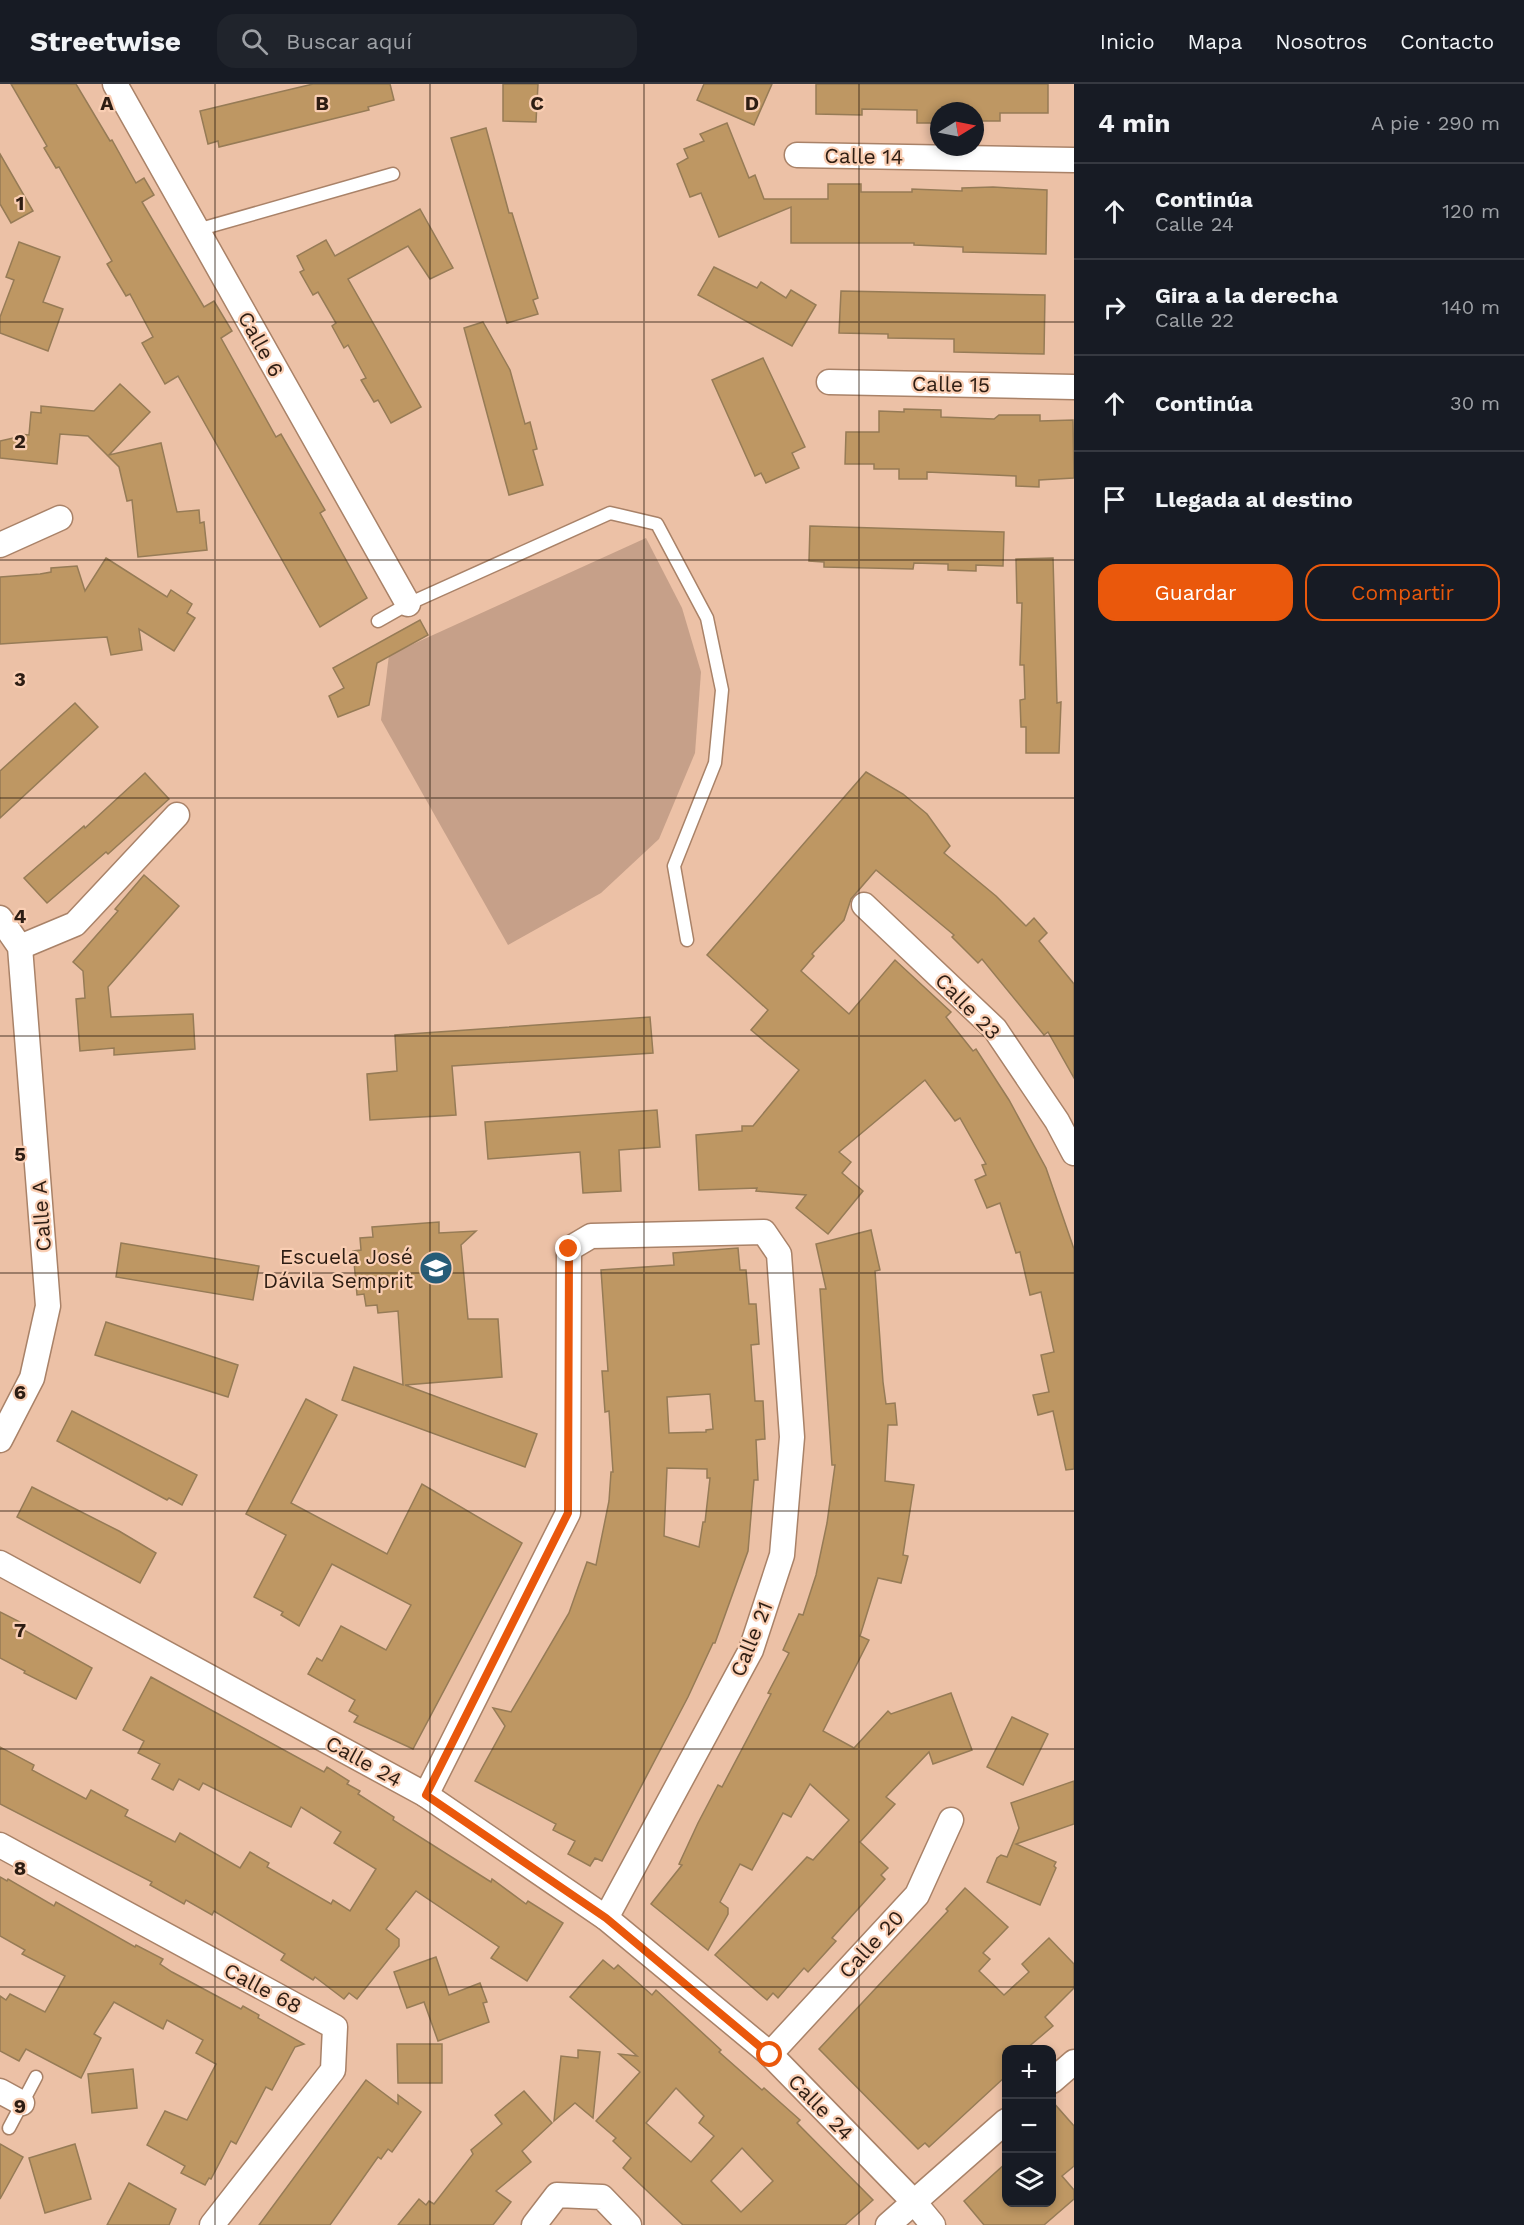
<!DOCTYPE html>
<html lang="es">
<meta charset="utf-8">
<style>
body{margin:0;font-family:"Work Sans",sans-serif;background:#20242c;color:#f1f3f6}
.controls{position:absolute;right:18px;bottom:18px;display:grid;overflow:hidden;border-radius:12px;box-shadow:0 3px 9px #0003}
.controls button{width:54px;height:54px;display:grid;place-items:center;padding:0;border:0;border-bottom:2px solid #363941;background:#171b24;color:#f1f3f6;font:30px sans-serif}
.compass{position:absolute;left:930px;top:18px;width:54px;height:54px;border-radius:50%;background:#171b24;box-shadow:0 3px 9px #0003;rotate:80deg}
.stop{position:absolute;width:18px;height:18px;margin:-14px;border:4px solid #ea580c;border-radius:50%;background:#fff}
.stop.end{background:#ea580c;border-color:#fff;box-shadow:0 2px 6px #0008}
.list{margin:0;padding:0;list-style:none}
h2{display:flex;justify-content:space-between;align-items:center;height:78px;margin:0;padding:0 24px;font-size:26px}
h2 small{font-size:20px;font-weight:400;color:#9ea1a6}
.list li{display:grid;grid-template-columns:39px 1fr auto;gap:18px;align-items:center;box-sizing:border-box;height:96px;padding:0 24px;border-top:2px solid #363941}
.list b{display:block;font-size:22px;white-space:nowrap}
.list p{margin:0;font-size:20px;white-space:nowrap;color:#9ea1a6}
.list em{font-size:20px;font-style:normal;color:#9ea1a6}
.actions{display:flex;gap:12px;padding:18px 24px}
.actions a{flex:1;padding:14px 0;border:2px solid #ea580c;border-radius:18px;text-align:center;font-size:21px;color:#ea580c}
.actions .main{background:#ea580c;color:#fff}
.icon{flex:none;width:33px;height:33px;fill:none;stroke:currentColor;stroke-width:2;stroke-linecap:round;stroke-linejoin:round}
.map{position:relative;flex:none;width:1074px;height:2141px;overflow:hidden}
header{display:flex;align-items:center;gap:36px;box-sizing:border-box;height:84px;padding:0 30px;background:#171b24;border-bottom:2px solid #363941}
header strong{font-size:28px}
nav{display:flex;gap:33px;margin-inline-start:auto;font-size:21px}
.search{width:420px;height:54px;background:#20242c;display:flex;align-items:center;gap:15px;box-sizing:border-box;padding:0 21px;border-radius:18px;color:#9ea1a6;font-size:22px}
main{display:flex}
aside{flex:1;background:#171b24}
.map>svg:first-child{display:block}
.green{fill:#c6a089}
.building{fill:#be9763;stroke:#967b56;stroke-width:1.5;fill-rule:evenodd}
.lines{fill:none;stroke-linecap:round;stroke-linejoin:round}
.lane-casing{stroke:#a98268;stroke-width:15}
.street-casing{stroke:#a98268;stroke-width:27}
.lane{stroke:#fff;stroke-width:12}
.street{stroke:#fff;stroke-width:24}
.route{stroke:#ea580c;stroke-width:8}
.grid{fill:none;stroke:#2d1d13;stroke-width:1.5;stroke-opacity:0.55}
.labels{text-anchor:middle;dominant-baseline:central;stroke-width:4.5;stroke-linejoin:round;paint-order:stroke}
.street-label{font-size:21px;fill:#2d1d13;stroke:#f9ceb3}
.poi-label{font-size:21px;fill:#2d1d13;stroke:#f9ceb3;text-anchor:end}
.grid-label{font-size:20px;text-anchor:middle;font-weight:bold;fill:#2d1d13;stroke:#f9ceb3;stroke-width:4.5;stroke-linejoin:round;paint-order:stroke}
</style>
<header>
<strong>Streetwise</strong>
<div class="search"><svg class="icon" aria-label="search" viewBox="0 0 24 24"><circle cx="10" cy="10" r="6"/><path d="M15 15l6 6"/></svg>Buscar aquí</div>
<nav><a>Inicio</a><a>Mapa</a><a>Nosotros</a><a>Contacto</a></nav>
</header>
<main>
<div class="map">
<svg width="1074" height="2141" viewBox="0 0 1074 2141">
<rect width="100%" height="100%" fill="#ecc1a6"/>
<polygon class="green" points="646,454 682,524 701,588 695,669 659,755 601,809 508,861 381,636 389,571"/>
<g class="building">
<polygon points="11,0 76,0 110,57 112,56 136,99 144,94 154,111 142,118 204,223 214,217 232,247 221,254 276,353 281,350 325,426 320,429 367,514 320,543 178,292 165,300 142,259 153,253 130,210 126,212 107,180 112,177 59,83 56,84 44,64 47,62"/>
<polygon points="313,0 390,0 394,16 368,23 369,26 219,63 218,57 208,60 200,27"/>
<polygon points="503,0 538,0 536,38 503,37"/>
<polygon points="704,0 772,0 754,41 697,16"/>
<polygon points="816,0 1048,0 1048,29 1000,29 1000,37 975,37 975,27 939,27 939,39 917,39 917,26 862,25 862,31 816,30"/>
<polygon points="727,39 749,94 755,91 764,115 828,115 828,100 861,100 861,108 912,108 912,105 962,107 962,104 993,103 1047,106 1046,170 963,168 963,163 914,161 914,159 791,159 791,123 719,153 701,109 690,113 677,80 688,74 684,65 704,57 700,50"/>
<polygon points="486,44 509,129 512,129 538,214 533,216 538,230 507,239 451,54"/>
<polygon points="0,70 33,127 11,139 0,120"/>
<polygon points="420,125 453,184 430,195 408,162 348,195 421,323 391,339 378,316 374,318 361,296 366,294 348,261 344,264 332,242 336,239 318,208 313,211 300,188 304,186 297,172 326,156 335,172"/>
<polygon points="19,158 60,173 43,218 63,225 48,267 0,249 0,233 14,196 6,193"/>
<polygon points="714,183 757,204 761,198 786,214 791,206 816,221 792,262 698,211"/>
<polygon points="841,207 1045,211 1044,270 954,268 954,255 888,254 888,250 839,249"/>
<polygon points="483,238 510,286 525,340 530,338 537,365 533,366 543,401 509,411 464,244"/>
<polygon points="763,274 805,363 792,369 799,384 766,399 761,389 755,392 712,296"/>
<polygon points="120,300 150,328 109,371 161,359 177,428 199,426 200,439 204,438 207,466 138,473 132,416 127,417 119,383 88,352 60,350 57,380 0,374 0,357 18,353 18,350 29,351 31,328 41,329 41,322 94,327"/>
<polygon points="904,325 941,326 941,333 994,335 999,331 1040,331 1040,337 1073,336 1074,394 1039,396 1039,403 1016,402 1016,392 927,388 927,395 899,395 899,385 874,385 874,380 845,380 846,348 879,348 879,327 904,328"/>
<polygon points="810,442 1004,448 1003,482 976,481 976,487 948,486 948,480 914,479 913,485 824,483 824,478 809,477"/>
<polygon points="106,474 167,513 171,506 192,520 187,529 195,534 174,567 139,545 142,566 111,571 107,553 0,560 0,493 40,490 51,488 51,484 77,482 85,507"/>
<polygon points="1053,474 1057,619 1061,618 1059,669 1026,669 1026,643 1021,643 1020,616 1025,615 1024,581 1020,581 1022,519 1017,519 1016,475"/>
<polygon points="420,536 428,551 377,579 369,621 338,633 329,612 344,604 333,584"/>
<polygon points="75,619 98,643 0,734 0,687"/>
<polygon points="866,688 903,710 927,730 950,762 944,769 996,812 1026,842 1034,834 1047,849 1039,857 1074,900 1074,994 1048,948 1044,951 982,875 978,879 952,853 954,851 876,786 851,815 844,836 812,870 814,872 801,887 849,930 895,876 951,928 946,933 973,967 976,965 1009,1016 1046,1084 1074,1165 1074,1385 1066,1386 1053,1327 1038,1331 1033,1311 1049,1308 1041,1271 1054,1268 1041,1208 1030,1211 1020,1168 1016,1169 1000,1119 987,1124 975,1096 986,1091 982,1081 986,1080 960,1034 955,1037 925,996 839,1068 851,1078 842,1089 863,1107 828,1150 796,1124 806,1111 756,1107 757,1104 699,1106 696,1051 742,1047 742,1042 753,1042 799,986 751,946 768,926 707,871"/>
<polygon points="145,689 169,715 108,770 106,768 47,819 24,794 84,742 85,744"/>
<polygon points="144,791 179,822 108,903 111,933 193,930 195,965 114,971 114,964 80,967 76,915 85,914 83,887 73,878 118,827 115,825"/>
<polygon points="650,933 653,969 452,982 456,1031 370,1036 367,990 397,987 395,951"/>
<polygon points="657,1026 660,1063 619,1066 621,1107 583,1109 580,1068 488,1075 485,1038"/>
<polygon points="439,1138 439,1149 476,1147 461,1161 468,1235 498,1235 502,1293 405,1301 537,1350 525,1383 342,1316 354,1283 403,1301 398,1227 378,1229 377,1221 366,1222 364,1210 357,1211 353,1167 361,1166 360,1154 373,1153 372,1143"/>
<polygon points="871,1146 880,1186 875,1187 883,1298 886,1320 895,1319 897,1341 888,1341 885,1397 914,1401 903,1471 908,1472 901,1499 878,1494 860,1552 869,1556 823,1647 854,1664 888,1627 891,1630 951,1609 972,1666 933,1680 929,1668 886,1713 895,1720 860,1758 888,1784 881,1791 885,1795 832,1854 836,1857 808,1888 804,1884 778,1914 773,1909 767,1916 715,1871 807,1773 813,1776 849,1736 810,1700 791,1733 783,1729 752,1786 740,1780 720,1818 728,1824 728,1830 708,1866 651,1820 682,1781 679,1780 698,1739 718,1701 722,1703 771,1610 768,1609 789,1569 783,1566 799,1530 803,1531 816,1491 827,1439 835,1381 832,1381 820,1205 826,1205 816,1160"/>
<polygon points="121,1159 259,1182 253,1216 116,1193"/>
<path d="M738,1164L740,1186H746L749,1220H756L759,1260L751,1261L755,1317H763L765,1355L756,1356L758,1396H754L748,1467L715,1559H713L688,1613L602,1777L595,1774L590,1782L568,1770L575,1757L553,1746L556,1740L475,1697L505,1642L493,1624L511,1628L569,1529L587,1478L596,1481L609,1417L611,1388H613L609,1327L605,1328L602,1287H608L601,1186L674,1181L673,1169ZM710,1310L713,1345L706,1346V1348L669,1349L667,1313ZM667,1384L707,1385V1394H710L705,1438H703L699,1463L664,1452Z"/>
<polygon points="106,1238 238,1281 228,1313 95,1271"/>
<polygon points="306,1315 337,1331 291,1419 387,1470 422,1400 522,1459 413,1665 354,1638 358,1632 349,1627 355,1616 308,1590 317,1574 322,1577 341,1542 386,1566 411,1521 332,1480 299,1542 281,1531 283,1528 254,1513 286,1451 246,1430"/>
<polygon points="72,1327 197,1391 182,1421 169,1414 167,1416 57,1357"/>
<polygon points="32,1403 119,1447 156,1469 140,1499 17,1433"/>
<polygon points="0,1528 24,1540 22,1545 92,1584 76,1615 24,1589 25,1587 0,1574"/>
<polygon points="151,1593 324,1688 327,1683 349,1697 347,1700 360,1707 358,1710 394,1733 393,1736 491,1798 492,1795 526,1820 528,1817 563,1839 527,1897 491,1874 499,1863 416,1807 386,1845 399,1855 399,1862 357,1915 349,1909 344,1915 315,1893 313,1896 281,1876 285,1870 214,1827 212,1831 186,1816 184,1820 150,1801 152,1798 0,1720 0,1663 34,1681 32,1686 86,1715 91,1706 128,1726 125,1732 175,1758 180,1749 240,1784 250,1768 269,1779 267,1783 331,1820 333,1816 350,1827 376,1785 334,1759 341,1748 301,1723 291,1743 203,1699 199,1706 179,1695 173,1706 152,1695 160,1680 138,1669 144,1657 123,1646"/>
<polygon points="1012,1633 1048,1650 1023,1701 987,1683"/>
<polygon points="1074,1697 1074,1740 1016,1760 1056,1778 1054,1782 1056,1784 1040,1821 987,1798 997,1774 1001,1771 1007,1773 1019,1744 1011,1719"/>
<polygon points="0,1793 7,1797 8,1795 54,1822 56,1818 135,1863 136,1861 163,1875 160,1880 172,1888 241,1925 243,1922 259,1931 258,1934 304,1960 295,1963 272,2006 266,2003 236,2060 231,2057 211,2095 209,2094 205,2101 181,2089 185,2082 147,2061 165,2027 187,2036 216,1980 196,1969 203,1956 167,1936 163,1945 114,1918 94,1950 101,1954 81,1994 26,1965 19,1977 0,1967 0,1912 6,1916 10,1910 45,1928 65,1892 22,1870 25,1866 0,1852"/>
<polygon points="965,1804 1008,1843 983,1869 990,1875 979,1887 1004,1911 1029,1888 1022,1880 1049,1854 1074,1880 1074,1904 1045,1933 1053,1942 1026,1965 1006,1965 1006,1992 929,2063 925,2059 918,2065 819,1965 948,1827 946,1825"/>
<polygon points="436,1873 449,1911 480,1899 487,1918 483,1919 489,1938 438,1957 424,1918 407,1924 394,1888"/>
<path d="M603,1876L614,1885L618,1881L652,1911L656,1906L721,1966L719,1968L762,2006L764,2004L800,2036L797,2039L873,2116L845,2141H683L623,2084L631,2074L613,2057L616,2054L596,2037L640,1988L619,1970L637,1972L570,1913ZM676,2004L704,2032L699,2039L714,2052L691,2078L646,2039ZM742,2064L773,2097L741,2128L711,2097Z"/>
<polygon points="397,1960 442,1960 442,1999 398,1999"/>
<polygon points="578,1966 600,1968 593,2034 575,2019 554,2037 561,1972 578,1974"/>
<polygon points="133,1985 137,2024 92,2029 88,1990"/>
<polygon points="366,1996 398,2020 398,2011 421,2028 392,2068 388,2065 381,2075 378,2073 330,2141 259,2141"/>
<polygon points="524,2007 552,2039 522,2067 531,2078 496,2107 511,2118 493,2141 398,2141 419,2115 426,2121 429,2117 434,2120 473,2070 471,2066 502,2040 495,2031"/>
<polygon points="1052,2017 1074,2042 1074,2082 1062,2092 1074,2106 1074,2115 1044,2141 984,2141 964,2117 1006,2079 1006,2118 1052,2118"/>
<polygon points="0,2060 23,2073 0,2115"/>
<polygon points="75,2060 91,2115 45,2129 29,2074"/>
<polygon points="129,2099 176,2125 169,2141 107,2141"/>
</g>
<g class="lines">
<g class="lane-casing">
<g id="lane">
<polyline points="197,146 393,90"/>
<polyline points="378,537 408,520 610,429 657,440 707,534 722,606 715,679 674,782 687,856"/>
<polyline points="9,2044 36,1993"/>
</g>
</g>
<g class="street-casing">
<g id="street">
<polyline points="115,0 408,520"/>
<polyline points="797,71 1074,76"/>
<polyline points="829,298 1074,303"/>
<polyline points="0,461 60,434"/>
<polyline points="864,821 995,945 1057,1037 1074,1069"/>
<polyline points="0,834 20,863 48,1222 32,1294 0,1356"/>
<polyline points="20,863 75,840 177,731"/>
<polyline points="0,1479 426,1711 606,1834 770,1970 914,2118 933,2141"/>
<polyline points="426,1711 568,1429 569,1165 591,1152 764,1148 779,1170 792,1353 782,1471 751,1566 606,1834"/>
<polyline points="0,1761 335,1943 333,1986 212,2141"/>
<polyline points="770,1970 917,1811 951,1736"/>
<polyline points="1052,1997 1074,1978"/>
<polyline points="0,2007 22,2019"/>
<polyline points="534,2141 557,2111 602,2113 629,2141"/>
<polyline points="888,2141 1006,2037"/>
</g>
</g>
<use href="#lane" class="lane"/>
<use href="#street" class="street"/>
</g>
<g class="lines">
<polyline class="route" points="569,1165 568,1429 426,1711 606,1834 770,1971"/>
</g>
<path class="grid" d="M215,0V2141M430,0V2141M644,0V2141M859,0V2141M0,238H1074M0,476H1074M0,714H1074M0,952H1074M0,1189H1074M0,1427H1074M0,1665H1074M0,1903H1074"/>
<defs>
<g id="school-disc" transform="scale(1.725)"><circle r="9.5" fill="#265c77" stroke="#f9ceb3"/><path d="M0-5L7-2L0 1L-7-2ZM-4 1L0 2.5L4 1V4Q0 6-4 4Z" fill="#fff"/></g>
</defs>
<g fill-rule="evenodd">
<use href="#school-disc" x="436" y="1184"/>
</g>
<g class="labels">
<g class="street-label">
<text transform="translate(864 72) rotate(1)">Calle 14</text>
<text transform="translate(261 260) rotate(61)">Calle 6</text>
<text transform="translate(951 300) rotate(1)">Calle 15</text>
<text transform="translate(968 922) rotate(46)">Calle 23</text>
<text transform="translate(41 1132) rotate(-94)">Calle A</text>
<text transform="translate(751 1555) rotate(-68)">Calle 21</text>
<text transform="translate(364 1677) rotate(29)">Calle 24</text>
<text transform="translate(871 1860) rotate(-47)">Calle 20</text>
<text transform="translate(263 1904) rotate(28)">Calle 68</text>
<text transform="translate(821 2023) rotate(46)">Calle 24</text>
</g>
<g class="poi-label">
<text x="413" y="1172">Escuela José<tspan x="413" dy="24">Dávila Semprit</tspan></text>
</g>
</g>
<g class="grid-label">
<text x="107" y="26">A</text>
<text x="322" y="26">B</text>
<text x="537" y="26">C</text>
<text x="752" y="26">D</text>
<text x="20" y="126">1</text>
<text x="20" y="364">2</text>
<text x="20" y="602">3</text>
<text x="20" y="839">4</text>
<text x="20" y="1077">5</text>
<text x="20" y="1315">6</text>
<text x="20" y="1553">7</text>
<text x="20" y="1791">8</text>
<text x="20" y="2029">9</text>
</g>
</svg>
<div class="controls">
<button>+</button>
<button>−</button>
<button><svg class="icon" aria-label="layers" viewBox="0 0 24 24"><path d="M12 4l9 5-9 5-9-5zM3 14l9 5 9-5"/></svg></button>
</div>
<svg class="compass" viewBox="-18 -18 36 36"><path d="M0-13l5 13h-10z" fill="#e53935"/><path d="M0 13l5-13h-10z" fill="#9ea1a6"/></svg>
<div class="stop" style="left:770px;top:1971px"></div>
<div class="stop end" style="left:569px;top:1165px"></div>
</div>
<aside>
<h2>4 min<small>A pie · 290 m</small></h2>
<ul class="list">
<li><svg class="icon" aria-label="ahead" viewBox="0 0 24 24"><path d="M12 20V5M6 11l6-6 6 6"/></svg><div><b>Continúa</b><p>Calle 24</p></div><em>120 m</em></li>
<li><svg class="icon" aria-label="right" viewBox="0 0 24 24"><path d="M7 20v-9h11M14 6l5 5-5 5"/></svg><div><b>Gira a la derecha</b><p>Calle 22</p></div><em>140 m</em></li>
<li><svg class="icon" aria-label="ahead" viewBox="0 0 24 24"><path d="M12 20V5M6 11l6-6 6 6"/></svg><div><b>Continúa</b></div><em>30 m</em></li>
<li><svg class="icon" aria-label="arrive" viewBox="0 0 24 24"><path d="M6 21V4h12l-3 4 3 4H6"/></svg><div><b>Llegada al destino</b></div></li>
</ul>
<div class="actions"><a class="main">Guardar</a><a>Compartir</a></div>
</aside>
</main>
